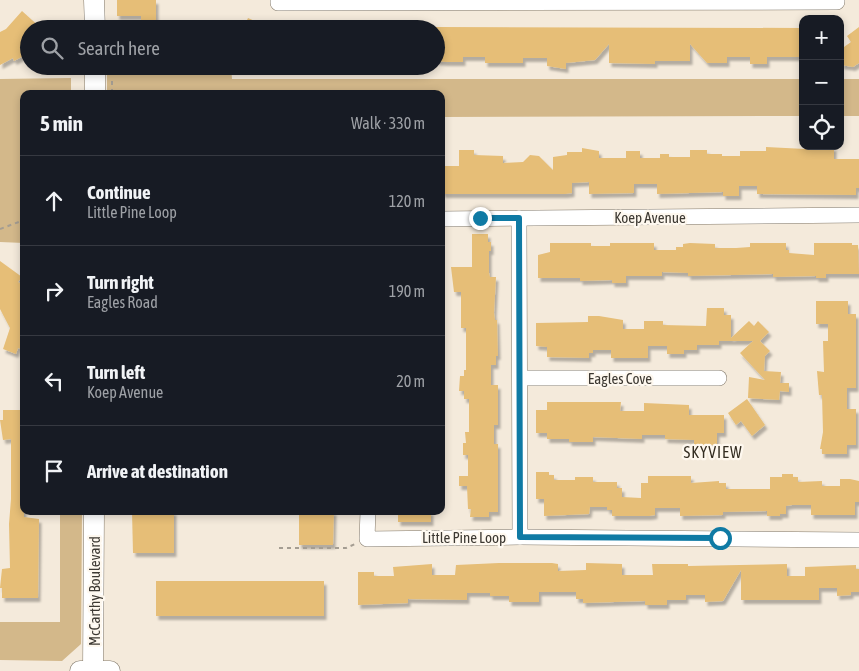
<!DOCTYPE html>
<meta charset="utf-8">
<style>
body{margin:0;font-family:"Asap Condensed",sans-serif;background:#242831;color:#f1f3f6}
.controls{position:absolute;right:15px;top:15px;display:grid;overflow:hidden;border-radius:10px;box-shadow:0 2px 8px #0003}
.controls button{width:45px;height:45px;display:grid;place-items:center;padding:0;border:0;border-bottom:1px solid #363941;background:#171b24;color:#f1f3f6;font:25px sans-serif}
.stop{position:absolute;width:15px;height:15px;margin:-11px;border:4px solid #0f7aa4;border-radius:50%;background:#fff}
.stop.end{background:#0f7aa4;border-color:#fff;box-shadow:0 1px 5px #0008}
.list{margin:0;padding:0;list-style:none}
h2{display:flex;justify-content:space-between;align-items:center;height:65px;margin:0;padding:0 20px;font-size:21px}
h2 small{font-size:16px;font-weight:400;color:#9ea1a6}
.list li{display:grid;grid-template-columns:32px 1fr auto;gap:15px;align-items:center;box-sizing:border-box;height:90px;padding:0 20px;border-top:1px solid #363941}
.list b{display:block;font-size:19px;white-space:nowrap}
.list p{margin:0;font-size:16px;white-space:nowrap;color:#9ea1a6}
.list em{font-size:16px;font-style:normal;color:#9ea1a6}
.icon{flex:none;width:28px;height:28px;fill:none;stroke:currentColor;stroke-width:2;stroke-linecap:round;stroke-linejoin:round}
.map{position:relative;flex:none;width:859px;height:671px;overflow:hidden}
.search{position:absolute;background:#171b24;box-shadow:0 2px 8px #0003;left:20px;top:20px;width:425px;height:55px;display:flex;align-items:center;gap:12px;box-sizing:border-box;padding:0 18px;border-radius:28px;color:#9ea1a6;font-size:19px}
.panel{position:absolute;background:#171b24;box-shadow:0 2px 8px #0003;left:20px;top:90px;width:425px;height:425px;border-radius:10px}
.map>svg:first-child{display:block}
.green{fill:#d3b88a}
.building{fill:#e6be77;filter:url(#shadow)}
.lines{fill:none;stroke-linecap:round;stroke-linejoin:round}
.minor-casing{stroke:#81786a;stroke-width:16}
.major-casing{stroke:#81786a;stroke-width:21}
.path{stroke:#a49d92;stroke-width:2;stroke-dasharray:4 4;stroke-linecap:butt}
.minor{stroke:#fff;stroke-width:15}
.major{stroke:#fff;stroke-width:20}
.route{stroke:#0f7aa4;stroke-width:6}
.labels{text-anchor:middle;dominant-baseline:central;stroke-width:4.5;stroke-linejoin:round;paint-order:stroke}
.street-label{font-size:15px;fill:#3c3832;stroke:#fef8ef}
.neighbourhood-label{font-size:16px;letter-spacing:1px;fill:#342d21;stroke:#fef8ef}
</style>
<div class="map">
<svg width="859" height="671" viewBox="0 0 859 671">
<defs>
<filter id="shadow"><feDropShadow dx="2.5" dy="4" stdDeviation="1" flood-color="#0004"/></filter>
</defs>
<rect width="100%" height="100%" fill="#f4eadb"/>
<g class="green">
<polygon points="107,66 231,66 232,79 803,79 803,116 441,117 441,94 107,94"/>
<polygon points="71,78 71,94 24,94 24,243 0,242 0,79"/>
<rect x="840" y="79" width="19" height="37"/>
<polygon points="441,230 444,230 445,420 441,420"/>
<polygon points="60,511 82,511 81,644 62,661 0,660 0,622 60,622"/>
</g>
<g class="building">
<polygon points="117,0 156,0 156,29 141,29 141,16 117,16"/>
<polygon points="22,11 42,29 29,29 29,53 14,61 13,58 0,65 0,32 6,29"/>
<polygon points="248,18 273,29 243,29"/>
<polygon points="436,27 803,28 803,57 767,57 767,64 750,64 750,57 727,57 727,63 707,63 690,44 690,61 655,61 655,64 609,63 609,44 595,60 566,63 566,69 547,66 547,58 523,58 523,63 485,63 485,57 463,57 463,62 446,62 436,61"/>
<polygon points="859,27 859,63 853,67 841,65 844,47 851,42 847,36"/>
<polygon points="766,147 825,150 825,147 834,147 834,159 859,159 859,188 856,188 856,195 757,194 757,186 739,186 739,196 723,196 723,192 657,194 657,184 634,184 634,193 589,194 589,182 572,183 572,193 565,194 443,194 441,189 441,166 459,166 459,150 474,150 474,155 503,156 503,163 523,162 530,155 539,156 553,170 553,157 567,155 567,152 582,152 582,148 599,151 599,158 626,158 626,151 640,151 640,158 660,158 660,154 669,154 669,157 690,157 690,150 707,150 707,154 722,154 722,156 740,156 740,151 766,151"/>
<polygon points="472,234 488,234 488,242 491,242 491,251 489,251 489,273 490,277 496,277 494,313 495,320 497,320 498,356 496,356 496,365 491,365 491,385 498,385 498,425 494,425 494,444 498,444 498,512 489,512 489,517 470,517 471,509 468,509 467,486 459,486 459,476 468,476 468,455 463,455 463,443 466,443 465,432 469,432 469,399 464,399 464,391 459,391 460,376 464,376 464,370 466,370 466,328 461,328 461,292 454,292 451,267 472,267"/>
<polygon points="550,243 591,243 591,246 610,246 610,243 654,243 654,250 676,250 676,247 683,247 683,244 690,243 715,244 715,248 736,248 750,247 750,243 786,243 786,250 789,250 789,253 814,255 814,243 852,243 852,245 858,245 859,274 826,274 826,278 816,278 816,276 773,277 773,274 688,276 688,273 662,272 662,276 626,276 626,283 612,283 612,280 580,281 580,278 538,278 538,255 550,252"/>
<polygon points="0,261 22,277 18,282 24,286 24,350 18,348 16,354 3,349 10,328 0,309"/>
<polygon points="816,301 848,301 848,314 856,314 856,388 847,388 847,409 856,409 856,445 847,445 847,454 822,454 822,449 820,449 823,432 822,395 819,395 817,371 824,372 823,341 828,341 828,324 816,324"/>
<polygon points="707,308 724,308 724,315 731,315 731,338 749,321 754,326 758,321 769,332 760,341 770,351 765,356 764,371 781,372 780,383 789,383 789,392 780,391 779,400 748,398 749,377 765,380 740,353 753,341 719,341 719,345 697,345 697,350 684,350 684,354 667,354 667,346 648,346 648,358 611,358 611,350 593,350 593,353 589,353 589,358 547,357 547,347 536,346 536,323 588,322 588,316 599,316 623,320 623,329 644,329 644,321 663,321 663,325 706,326"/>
<polygon points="747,399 765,425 752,436 741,421 736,425 728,413"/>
<polygon points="547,402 621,402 620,411 644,411 644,403 689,405 689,415 724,415 724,433 717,433 717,445 694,445 694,440 665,439 665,435 642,435 642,439 593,437 593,442 569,442 569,439 547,439 547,433 536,433 536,410 547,410"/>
<polygon points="3,410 24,410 24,517 39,519 38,598 2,598 2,588 0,588 2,569 10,568 9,524 11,499 11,439 3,440 0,420 3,420"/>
<polygon points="536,472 549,472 549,475 554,475 554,480 575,480 575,477 593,477 593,482 617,482 617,488 622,488 622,497 641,498 641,483 648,483 648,476 691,476 691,483 719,481 719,483 726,483 726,489 770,489 770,477 782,477 782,474 793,474 793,477 798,477 798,482 822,481 822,486 840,486 840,479 850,479 859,481 859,502 855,502 855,515 811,515 811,505 792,505 786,506 786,514 780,514 780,516 767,516 767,511 723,512 723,515 680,516 680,508 655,508 655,515 649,516 612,516 612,510 607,510 607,507 590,507 589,514 544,516 544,499 536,499"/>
<polygon points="132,511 174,511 174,553 133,553"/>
<polygon points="299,511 334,511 333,545 299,545"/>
<rect x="398" y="511" width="33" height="11"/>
<polygon points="499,563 552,563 558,564 558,571 586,570 586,563 622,564 622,575 653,575 652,564 688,564 688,566 787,564 787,576 805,576 805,567 856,565 856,569 859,569 859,592 851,592 851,595 837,596 837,588 819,588 819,600 741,600 741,570 723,601 705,602 705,595 686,595 686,600 667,600 667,605 645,605 645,601 583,603 583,599 576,599 576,592 539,592 539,602 509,602 509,596 490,596 490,593 467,593 467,600 408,599 408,603 358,605 358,572 374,572 374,576 394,576 393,567 432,564 432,575 455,575 456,565"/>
<rect x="156" y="581" width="168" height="35"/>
</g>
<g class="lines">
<g class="minor-casing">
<g id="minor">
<polyline points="278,0 278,3 837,2 837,0"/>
<polyline points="519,218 520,537"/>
<polyline points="441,219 859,215"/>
<polyline points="521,378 719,378"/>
<polyline points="368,511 367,539 520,537 859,540"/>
</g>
</g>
<g class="major-casing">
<g id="major">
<polyline points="94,0 95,29"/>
<polyline points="95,66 95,94"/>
<polyline points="80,671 110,671"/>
<polyline points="93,671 94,511"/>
</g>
</g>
<g class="path">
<polyline points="112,81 112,94"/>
<polyline points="0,229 24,220"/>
<polyline points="279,548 346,548 355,544"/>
</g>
<use href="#minor" class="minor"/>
<use href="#major" class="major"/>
</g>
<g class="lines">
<polyline class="route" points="480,218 519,218 520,537 720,538"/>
</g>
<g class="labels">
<g class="street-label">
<text x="650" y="217">Koep Avenue</text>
<text x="620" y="378">Eagles Cove</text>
<text x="464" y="537">Little Pine Loop</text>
<text transform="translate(94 591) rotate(-90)">McCarthy Boulevard</text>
</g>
<g class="neighbourhood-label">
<text x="713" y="452">SKYVIEW</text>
</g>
</g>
</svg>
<div class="controls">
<button>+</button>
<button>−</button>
<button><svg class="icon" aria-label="locate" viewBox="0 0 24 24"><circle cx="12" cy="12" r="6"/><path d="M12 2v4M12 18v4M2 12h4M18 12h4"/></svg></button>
</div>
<div class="stop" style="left:720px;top:538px"></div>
<div class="stop end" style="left:480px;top:218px"></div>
<div class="search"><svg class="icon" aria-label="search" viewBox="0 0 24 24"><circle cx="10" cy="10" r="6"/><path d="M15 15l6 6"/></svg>Search here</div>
<section class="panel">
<h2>5 min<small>Walk · 330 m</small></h2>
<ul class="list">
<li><svg class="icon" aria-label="ahead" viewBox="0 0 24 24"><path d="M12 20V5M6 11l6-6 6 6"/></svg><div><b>Continue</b><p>Little Pine Loop</p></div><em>120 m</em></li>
<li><svg class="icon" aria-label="right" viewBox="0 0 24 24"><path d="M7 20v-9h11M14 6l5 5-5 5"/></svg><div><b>Turn right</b><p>Eagles Road</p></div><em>190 m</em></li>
<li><svg class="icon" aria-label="left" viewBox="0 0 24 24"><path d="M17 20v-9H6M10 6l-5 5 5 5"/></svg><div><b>Turn left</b><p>Koep Avenue</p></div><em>20 m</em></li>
<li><svg class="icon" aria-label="arrive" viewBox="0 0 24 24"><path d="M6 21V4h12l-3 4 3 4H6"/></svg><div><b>Arrive at destination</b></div></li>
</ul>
</section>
</div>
